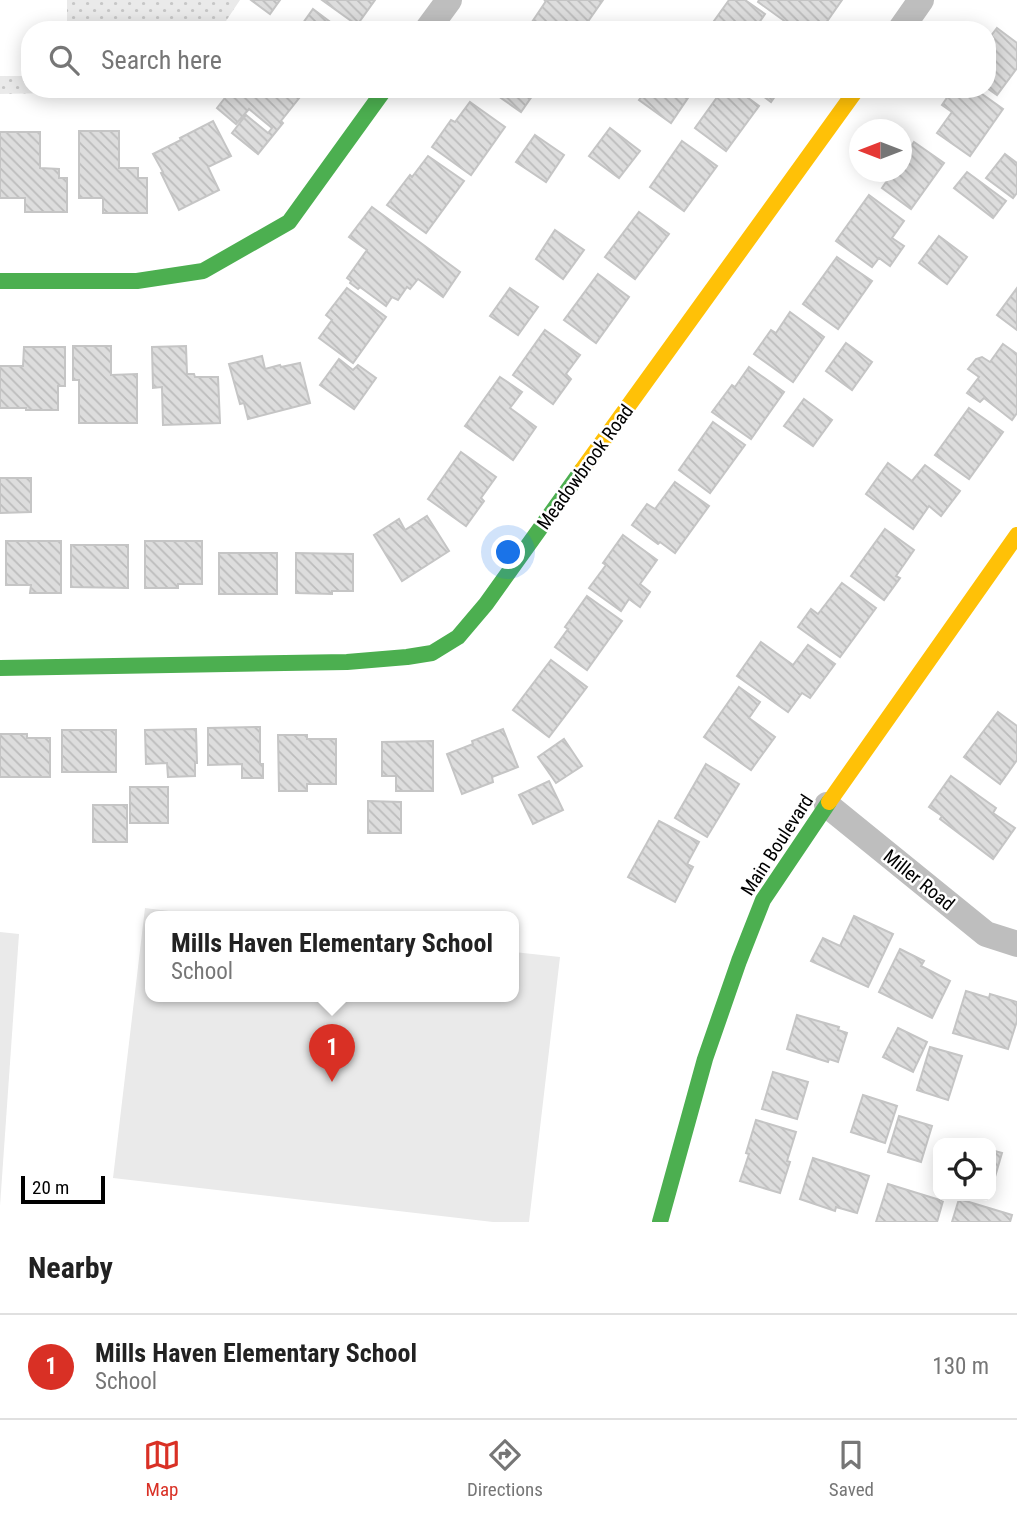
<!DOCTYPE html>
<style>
body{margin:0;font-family:"Roboto Condensed",sans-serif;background:#f6f6f6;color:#222}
.controls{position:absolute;right:21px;bottom:21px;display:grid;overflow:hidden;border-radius:14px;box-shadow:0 4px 18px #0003}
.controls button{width:63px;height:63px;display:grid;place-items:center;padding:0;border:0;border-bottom:2px solid #e0e0e0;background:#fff;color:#222;font:35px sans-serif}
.compass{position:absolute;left:849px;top:119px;width:63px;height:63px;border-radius:50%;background:#fff;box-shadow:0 4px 18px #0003;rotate:270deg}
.scale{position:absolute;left:21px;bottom:18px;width:84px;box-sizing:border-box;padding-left:7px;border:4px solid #000;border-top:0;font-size:19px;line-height:24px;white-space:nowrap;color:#000;-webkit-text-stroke:5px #fff;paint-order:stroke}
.you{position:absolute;left:509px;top:553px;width:24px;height:24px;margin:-18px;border:5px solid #fff;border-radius:50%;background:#1a73e8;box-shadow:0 0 0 10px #1a73e833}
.badge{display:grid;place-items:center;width:46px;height:46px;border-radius:50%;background:#d93025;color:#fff;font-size:23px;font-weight:700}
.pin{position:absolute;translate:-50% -58px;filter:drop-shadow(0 2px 4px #0008)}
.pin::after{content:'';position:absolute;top:37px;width:24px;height:21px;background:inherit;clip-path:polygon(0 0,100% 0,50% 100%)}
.popup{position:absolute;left:145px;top:911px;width:374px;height:91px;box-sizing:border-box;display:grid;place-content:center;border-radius:14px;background:#fff;filter:drop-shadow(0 2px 5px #0005);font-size:23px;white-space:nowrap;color:#767676}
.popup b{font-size:26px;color:#222}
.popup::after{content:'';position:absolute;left:50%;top:100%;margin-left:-14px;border:14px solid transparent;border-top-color:#fff}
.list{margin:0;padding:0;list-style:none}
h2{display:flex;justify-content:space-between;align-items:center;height:91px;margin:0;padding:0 28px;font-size:30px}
h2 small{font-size:23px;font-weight:400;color:#767676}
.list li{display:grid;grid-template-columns:46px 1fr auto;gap:21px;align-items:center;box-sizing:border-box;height:105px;padding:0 28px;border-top:2px solid #e0e0e0}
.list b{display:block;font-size:26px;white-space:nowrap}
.list p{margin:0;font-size:23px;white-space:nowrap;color:#767676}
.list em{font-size:23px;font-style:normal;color:#767676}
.icon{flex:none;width:38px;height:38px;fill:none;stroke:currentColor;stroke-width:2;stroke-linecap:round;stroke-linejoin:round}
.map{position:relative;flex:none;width:1017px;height:1222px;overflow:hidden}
.search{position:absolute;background:#fff;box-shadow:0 4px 18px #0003;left:21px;right:21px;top:21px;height:77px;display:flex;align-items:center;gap:18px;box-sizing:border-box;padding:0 24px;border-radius:28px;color:#767676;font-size:26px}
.sheet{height:196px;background:#fff}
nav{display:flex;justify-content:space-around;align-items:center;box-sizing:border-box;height:98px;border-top:2px solid #e0e0e0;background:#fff;font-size:19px;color:#767676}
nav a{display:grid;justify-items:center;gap:4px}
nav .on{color:#d93025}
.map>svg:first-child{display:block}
.green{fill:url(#green-dots)}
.pitch{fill:#eaeaea}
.building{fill:url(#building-back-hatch);stroke:#c5c5c5;stroke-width:2}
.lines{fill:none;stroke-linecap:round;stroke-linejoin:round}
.street{stroke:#bebebe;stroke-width:26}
.fast{stroke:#4caf50;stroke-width:16}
.slow{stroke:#ffc107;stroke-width:16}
.labels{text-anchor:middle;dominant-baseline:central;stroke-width:5;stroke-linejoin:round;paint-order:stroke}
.street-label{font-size:19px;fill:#000;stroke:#fff}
</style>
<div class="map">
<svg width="1017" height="1222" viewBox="0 0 1017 1222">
<defs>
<pattern id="green-dots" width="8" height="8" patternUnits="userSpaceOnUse" patternTransform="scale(1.75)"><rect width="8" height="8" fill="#eaeaea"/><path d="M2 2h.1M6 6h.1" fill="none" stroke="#c7c7c7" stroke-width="1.8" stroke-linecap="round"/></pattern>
<pattern id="building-back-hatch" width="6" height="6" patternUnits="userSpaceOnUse" patternTransform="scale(1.75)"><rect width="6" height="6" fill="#ddd"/><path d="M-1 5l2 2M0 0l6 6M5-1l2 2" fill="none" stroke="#bcbcbc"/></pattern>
</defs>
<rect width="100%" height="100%" fill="#fff"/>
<g class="green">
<polygon points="67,0 240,0 220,30 67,30"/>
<polygon points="0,76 30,76 30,89 154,89 151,91 0,94"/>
</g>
<g class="pitch">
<polygon points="145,908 208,916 150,916 150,996 514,996 514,952 560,957 529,1222 493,1222 113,1178"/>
<polygon points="0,932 19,934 0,1206"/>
</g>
<g class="building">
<polygon points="251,0 280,0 270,14"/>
<polygon points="322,0 375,0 357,25"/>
<polygon points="544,0 603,0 582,30 543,30 532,22 546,1"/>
<polygon points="729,0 745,0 765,14 754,30 727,30 714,21"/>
<polygon points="759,0 842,0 821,30 797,30 758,2"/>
<polygon points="313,9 341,30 298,30"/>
<polygon points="997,28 1017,43 1017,68 997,95 987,88 987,41"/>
<polygon points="232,89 290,89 300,97 281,121 283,123 258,154 232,133 246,115 268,133 272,128 249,109 236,124 217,108"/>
<polygon points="488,89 537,89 521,112"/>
<polygon points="647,89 688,89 692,92 671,123 639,100"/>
<polygon points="723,89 736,89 759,106 726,151 695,128"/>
<polygon points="754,89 780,89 771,102"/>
<polygon points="953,89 975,89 1003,109 970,156 937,133 952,112 942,105"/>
<polygon points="470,102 505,127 471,175 432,147 451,120 455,122"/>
<polygon points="213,121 231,156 208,167 219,190 179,210 161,173 163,172 153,154 181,140 180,138"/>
<polygon points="610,128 640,151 619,178 589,156"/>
<polygon points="79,131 119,131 119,168 138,168 138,178 147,178 147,213 103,213 103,198 79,198"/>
<polygon points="0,132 40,132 40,168 59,169 59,178 67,178 67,212 25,212 25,198 0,198"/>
<polygon points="535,135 564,155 546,182 516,162"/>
<polygon points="682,141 717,166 684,211 650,187"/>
<polygon points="914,142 944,163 911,209 882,188 893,172 902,172 902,160"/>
<polygon points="1005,154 1017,163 1017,193 1013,198 986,178"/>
<polygon points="428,156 464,181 426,233 387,205 410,175 412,177"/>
<polygon points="967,172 1006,201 993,218 954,188"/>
<polygon points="869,195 904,221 892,238 904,246 890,266 879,258 872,267 836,241"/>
<polygon points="372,207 460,272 443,297 418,279 410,289 407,287 398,300 392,297 386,306 360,287 358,289 350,283 351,281 347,278 367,250 349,237"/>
<polygon points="639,212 669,234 635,279 605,257"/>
<polygon points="555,230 584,250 563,279 536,259"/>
<polygon points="939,236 967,257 947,284 919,263"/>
<polygon points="837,257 872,281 838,329 803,304"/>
<polygon points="598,274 629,297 596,343 564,320"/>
<polygon points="347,288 386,317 353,363 319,338 332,320 326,315"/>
<polygon points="510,288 538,307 518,335 490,316"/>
<polygon points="1017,288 1017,330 997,315"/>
<polygon points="790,312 824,337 793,382 754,354 771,330 776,333"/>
<polygon points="545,330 580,355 566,374 571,379 553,404 513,375"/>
<polygon points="846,343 872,362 852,390 826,371"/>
<polygon points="1003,344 1017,354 1017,413 1012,420 984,398 980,402 967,393 979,377 968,369 976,359 982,357 990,362"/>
<polygon points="73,346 111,346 111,375 137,374 137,423 79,423 79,380 73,380"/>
<polygon points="186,346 187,374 194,374 195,377 218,377 220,423 163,425 162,387 153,388 152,347"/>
<polygon points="24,347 65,347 65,386 58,386 58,410 26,410 26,408 0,408 0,366 23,366"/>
<polygon points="262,356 265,369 280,365 281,367 300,363 310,403 248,419 244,403 240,404 229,364"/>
<polygon points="339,359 353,370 358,365 376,378 354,409 320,385"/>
<polygon points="749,367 784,392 751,439 712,412 732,385 735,387"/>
<polygon points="500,377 522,392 510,408 536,427 513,460 465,426"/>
<polygon points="804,399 832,420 813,446 784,426"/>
<polygon points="969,408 1003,432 969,479 935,455"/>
<polygon points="713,422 745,445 710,493 679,470"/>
<polygon points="461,452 496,477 481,498 484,501 466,526 428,499"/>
<polygon points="888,463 912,481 925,465 960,491 941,516 929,506 913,529 866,494"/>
<polygon points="0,478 31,478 31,512 0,513"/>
<polygon points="675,482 709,506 675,553 660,542 658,544 632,525 647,504 655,509"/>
<polygon points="427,516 449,551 402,581 374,535 399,519 405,530"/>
<polygon points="885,529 914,550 896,576 900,578 884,600 851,576"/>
<polygon points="623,535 657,560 640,584 650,592 640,607 629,599 621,611 589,588 606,565 603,563"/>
<polygon points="6,541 61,541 61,593 30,593 31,585 6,585"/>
<polygon points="145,541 202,541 202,584 178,584 178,588 145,588"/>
<polygon points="71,545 128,545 128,588 71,587"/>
<rect x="219" y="553" width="58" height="41"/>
<polygon points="296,553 353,554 353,591 332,591 332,594 296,593"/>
<polygon points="842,583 876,608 840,657 798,627 811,609 818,614"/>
<polygon points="587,596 622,621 587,670 555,647 568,629 565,627"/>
<polygon points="761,642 793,665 808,645 835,664 810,698 802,693 788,712 737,676"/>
<polygon points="551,660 587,687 549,737 513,710"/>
<polygon points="739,687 760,702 749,718 775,737 751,770 704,737"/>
<polygon points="998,712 1017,726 1017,760 1000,784 964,757"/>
<polygon points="260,727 260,764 263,764 263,778 242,778 242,764 208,765 208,728"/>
<polygon points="196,729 197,763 195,763 195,776 168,777 167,763 146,764 145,730"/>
<polygon points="503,729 518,767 492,777 493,782 462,794 447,754 473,744 472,741"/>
<rect x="62" y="730" width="54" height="42"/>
<polygon points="0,734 27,734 27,738 50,738 50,777 0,777"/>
<polygon points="278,735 307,735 307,739 336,739 336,784 307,784 307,791 279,791"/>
<polygon points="564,739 582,766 556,783 538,757"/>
<polygon points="433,741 433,791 396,791 396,776 382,776 382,742"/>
<polygon points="706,764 739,784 707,837 675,818"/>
<polygon points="951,776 996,808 993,813 1015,828 993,859 940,819 942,816 929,807"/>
<polygon points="549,781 563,810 533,824 519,795"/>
<rect x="130" y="787" width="38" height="36"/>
<polygon points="368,801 401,802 401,833 368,833"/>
<rect x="93" y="805" width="34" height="37"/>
<polygon points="659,821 699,842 687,864 693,867 675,902 628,877"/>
<polygon points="854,916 893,934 868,987 811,961 823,938 840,946"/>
<polygon points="900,949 924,961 921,966 950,981 932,1018 879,992"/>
<polygon points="966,991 989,998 990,994 1017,1002 1017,1021 1008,1049 953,1033"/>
<polygon points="797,1015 839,1027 838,1030 847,1033 838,1062 829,1059 828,1062 787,1049"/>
<polygon points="898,1028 927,1042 913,1072 883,1057"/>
<polygon points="930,1047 962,1056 948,1100 917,1090"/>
<polygon points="773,1072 808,1082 797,1119 762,1109"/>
<polygon points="863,1095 897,1106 885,1143 851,1132"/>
<polygon points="899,1116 932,1126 921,1162 888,1152"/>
<polygon points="756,1120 796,1132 787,1161 790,1162 780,1193 740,1181 749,1154 746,1153"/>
<polygon points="991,1150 1002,1153 992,1187 991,1187"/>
<polygon points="813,1158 869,1176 857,1213 836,1207 835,1211 800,1199"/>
<polygon points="888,1184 943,1201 937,1222 876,1222"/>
<polygon points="959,1199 1012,1215 1010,1222 952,1222"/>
</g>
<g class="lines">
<g class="street">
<polyline points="427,30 449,0"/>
<polyline points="900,30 921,0"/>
<polyline points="827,805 986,934 1017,944"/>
</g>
<g class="fast">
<polyline points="0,281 137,281 203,271 289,222 385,89"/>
<polyline points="0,668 347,662 407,657 432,653 458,637 486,604 582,470"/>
<polyline points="660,1222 705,1059 739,961 763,900 829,802"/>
</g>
<g class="slow">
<polyline points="582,470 857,89"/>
<polyline points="829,802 1017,535"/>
</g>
</g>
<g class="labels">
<g class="street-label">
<text transform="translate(585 467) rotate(-54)">Meadowbrook Road</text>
<text transform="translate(777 845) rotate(-57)">Main Boulevard</text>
<text transform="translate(919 880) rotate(39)">Miller Road</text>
</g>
</g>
</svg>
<div class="controls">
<button><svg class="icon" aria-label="locate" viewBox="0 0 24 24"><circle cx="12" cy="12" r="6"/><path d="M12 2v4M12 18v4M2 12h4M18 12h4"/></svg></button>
</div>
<svg class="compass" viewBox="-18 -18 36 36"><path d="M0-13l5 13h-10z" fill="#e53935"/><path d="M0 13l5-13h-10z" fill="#767676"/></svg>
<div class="scale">20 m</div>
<div class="you"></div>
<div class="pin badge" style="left:332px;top:1082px">1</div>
<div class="popup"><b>Mills Haven Elementary School</b>School</div>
<div class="search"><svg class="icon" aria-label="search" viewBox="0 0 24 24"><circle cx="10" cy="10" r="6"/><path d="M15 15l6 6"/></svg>Search here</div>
</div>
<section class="sheet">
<h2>Nearby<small></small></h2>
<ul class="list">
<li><span class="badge">1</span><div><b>Mills Haven Elementary School</b><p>School</p></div><em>130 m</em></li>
</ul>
</section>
<nav>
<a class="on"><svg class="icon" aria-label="map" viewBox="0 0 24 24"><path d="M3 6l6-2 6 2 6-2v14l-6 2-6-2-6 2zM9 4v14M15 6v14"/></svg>Map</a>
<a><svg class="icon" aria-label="directions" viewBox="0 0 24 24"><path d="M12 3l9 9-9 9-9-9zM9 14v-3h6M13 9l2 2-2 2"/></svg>Directions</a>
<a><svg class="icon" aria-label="saved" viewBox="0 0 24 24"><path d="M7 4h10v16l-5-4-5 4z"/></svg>Saved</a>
</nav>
